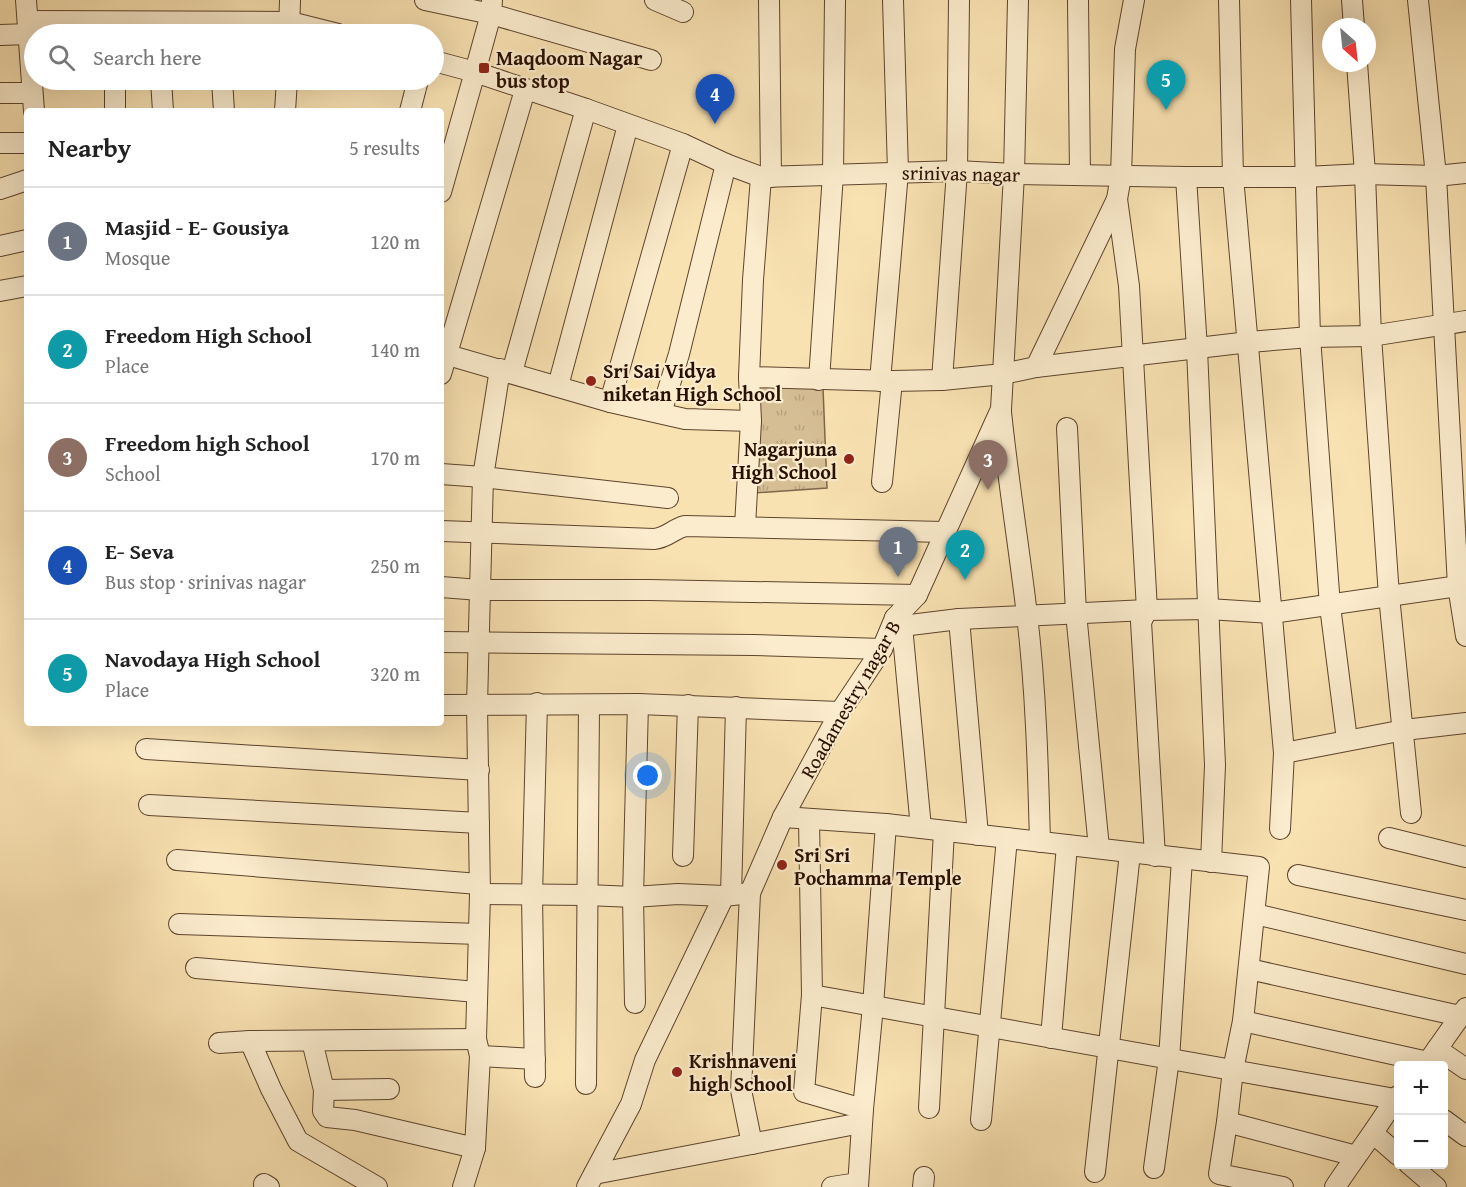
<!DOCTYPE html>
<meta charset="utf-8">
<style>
body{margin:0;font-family:"Gentium Book Plus",serif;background:#f2f2f2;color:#222}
.controls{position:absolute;right:18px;bottom:18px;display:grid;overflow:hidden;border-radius:6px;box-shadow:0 6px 24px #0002}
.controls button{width:54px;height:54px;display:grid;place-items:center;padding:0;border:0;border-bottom:2px solid #e0e0e0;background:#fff;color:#222;font:30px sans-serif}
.compass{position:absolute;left:1322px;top:18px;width:54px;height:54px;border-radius:50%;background:#fff;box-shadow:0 6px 24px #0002;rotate:153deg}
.you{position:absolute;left:648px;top:776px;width:21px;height:21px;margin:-15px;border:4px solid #fff;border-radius:50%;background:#1a73e8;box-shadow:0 0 0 9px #1a73e833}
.badge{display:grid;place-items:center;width:39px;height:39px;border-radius:50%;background:#8f2418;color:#fff;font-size:20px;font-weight:700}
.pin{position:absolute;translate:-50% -50px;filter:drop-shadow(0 2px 3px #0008)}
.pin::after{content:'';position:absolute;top:32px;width:21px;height:18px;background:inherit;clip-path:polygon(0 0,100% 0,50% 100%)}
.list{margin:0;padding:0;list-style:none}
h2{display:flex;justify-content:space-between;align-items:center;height:78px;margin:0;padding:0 24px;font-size:26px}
h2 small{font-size:20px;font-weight:400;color:#767676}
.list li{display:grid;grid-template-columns:39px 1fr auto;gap:18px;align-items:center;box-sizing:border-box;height:108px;padding:0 24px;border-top:2px solid #e0e0e0}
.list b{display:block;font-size:22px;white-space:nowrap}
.list p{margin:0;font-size:20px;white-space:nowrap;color:#767676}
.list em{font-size:20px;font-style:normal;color:#767676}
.icon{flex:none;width:33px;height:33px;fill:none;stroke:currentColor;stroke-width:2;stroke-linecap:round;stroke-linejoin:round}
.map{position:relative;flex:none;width:1466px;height:1187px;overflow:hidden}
.search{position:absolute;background:#fff;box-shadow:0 6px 24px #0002;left:24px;top:24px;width:420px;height:66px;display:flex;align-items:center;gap:15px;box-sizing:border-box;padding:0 21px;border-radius:33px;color:#767676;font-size:22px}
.panel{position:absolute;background:#fff;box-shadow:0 6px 24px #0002;left:24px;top:108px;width:420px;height:618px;border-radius:6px}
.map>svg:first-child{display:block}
.grass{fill:url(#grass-tufts);stroke:#80664a;stroke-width:1.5}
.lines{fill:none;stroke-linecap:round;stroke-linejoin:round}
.minor-casing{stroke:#5d442d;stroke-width:22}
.minor{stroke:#fbeccd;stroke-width:20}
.poi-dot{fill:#8f2418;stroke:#fbeccd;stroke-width:2}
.labels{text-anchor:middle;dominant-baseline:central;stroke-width:4.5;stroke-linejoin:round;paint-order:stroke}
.poi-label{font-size:20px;font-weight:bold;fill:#290f01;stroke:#fbeccd;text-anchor:start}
.street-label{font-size:20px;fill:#290f01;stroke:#fbeccd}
</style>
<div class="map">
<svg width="1466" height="1187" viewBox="0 0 1466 1187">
<defs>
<pattern id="grass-tufts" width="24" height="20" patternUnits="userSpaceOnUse" patternTransform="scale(1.5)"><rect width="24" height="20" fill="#d6be94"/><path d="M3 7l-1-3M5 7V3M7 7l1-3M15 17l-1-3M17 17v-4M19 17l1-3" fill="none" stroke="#b8a27e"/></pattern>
</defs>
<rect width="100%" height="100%" fill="#f9e2b2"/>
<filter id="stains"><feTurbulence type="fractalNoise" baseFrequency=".00333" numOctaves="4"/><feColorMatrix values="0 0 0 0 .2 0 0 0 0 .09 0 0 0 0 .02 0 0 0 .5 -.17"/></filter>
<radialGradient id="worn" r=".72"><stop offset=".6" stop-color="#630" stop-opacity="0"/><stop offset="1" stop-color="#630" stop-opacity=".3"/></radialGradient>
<polygon class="grass" points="755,382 823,388 827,488 754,493"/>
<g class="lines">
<g class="minor-casing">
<g id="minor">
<polyline points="26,0 34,111"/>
<polyline points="425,0 491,14 651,60"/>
<polyline points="655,0 683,12"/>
<polyline points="769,0 771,177"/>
<polyline points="1078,0 1080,175"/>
<polyline points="1229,0 1233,177 1284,753 1280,829"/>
<polyline points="1301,0 1310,337 1330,606 1347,740"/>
<polyline points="1352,0 1354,27"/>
<polyline points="1418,0 1436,176 1458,586 1466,636"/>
<polyline points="28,21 290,22 338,34"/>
<polyline points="289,33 290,0"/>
<polyline points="0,35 29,34"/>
<polyline points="434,61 475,72 491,14 492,0"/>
<polyline points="1357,63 1365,174 1371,336 1389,596 1411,813"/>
<polyline points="115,80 115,111"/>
<polyline points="161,80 163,111"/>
<polyline points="222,80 224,111"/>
<polyline points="0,93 32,93"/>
<polyline points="285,111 287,80"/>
<polyline points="410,111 418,80"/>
<polyline points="0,143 27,143"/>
<polyline points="1186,177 1197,349 1215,765 1211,862"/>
<polyline points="0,189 27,180"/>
<polyline points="441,192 475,72 586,109 683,144 726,164 761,177 957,171 1014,174 1186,177 1305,177 1365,174 1436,176 1466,173"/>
<polyline points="1117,199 1129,286 1147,610 1141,622 1155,856"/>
<polyline points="0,246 27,240"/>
<polyline points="0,291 27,286"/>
<polyline points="441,353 610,402 685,419 751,421"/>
<polyline points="1036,367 1249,342 1310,337 1371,336 1466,321"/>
<polyline points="512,372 586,109"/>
<polyline points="441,374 525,90"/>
<polyline points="749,377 892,381 942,380 1003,374 1014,174 1018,0"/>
<polyline points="819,380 833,174 835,0"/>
<polyline points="942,380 957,171 959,0"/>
<polyline points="880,381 898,172 893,0"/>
<polyline points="558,386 628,125"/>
<polyline points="610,402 683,144"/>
<path d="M1001,412C1008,480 1019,547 1027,615C1036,691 1038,766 1040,842"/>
<polyline points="661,413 679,354 726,164"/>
<polyline points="1067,428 1076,613 1099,848"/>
<polyline points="441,474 483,477 668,498"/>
<polyline points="882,482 892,381"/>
<polyline points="745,526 751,421 749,377 753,280 761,177"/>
<path d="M441,531L654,539C667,538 673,529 685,526L944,532"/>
<polyline points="441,587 480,590 649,590 917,595"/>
<polyline points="895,618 902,626 959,619 1147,610 1208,609 1272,613 1466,585"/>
<polyline points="959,619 978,835"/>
<polyline points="902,626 921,828"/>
<polyline points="441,642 753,645 882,649"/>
<polyline points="441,705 638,704 840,712"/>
<polyline points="146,749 479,770"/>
<polyline points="1284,753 1404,730 1466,723"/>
<polyline points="149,805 479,823"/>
<polyline points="783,817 886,824 1259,867 1243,1021 1233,1070 1227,1122 1219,1174 1283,1187"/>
<polyline points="809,820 812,995 804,1092 863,1109 858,1187"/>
<polyline points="1389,838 1466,857"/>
<polyline points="683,856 688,705"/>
<polyline points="177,860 479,884"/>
<polyline points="1298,875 1466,910"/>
<polyline points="750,893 741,1090 752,1144"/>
<polyline points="480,894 587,895 633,897 678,894 724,896"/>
<polyline points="731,895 736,707"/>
<polyline points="1255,914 1466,964"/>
<polyline points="179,924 479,934"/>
<polyline points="196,968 477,992"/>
<polyline points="1249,969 1460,1016"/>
<polyline points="812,995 1395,1099"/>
<polyline points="635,1003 633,897 638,704"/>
<polyline points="1243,1021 1428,1062"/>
<polyline points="1051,1038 1067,845"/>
<polyline points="250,1041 271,1089 298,1141 377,1187"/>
<polyline points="312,1041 324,1090 323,1111 327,1117 355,1120 475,1148 480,1056 476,1039 480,894 477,705 483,477 500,369"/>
<polyline points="219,1043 250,1041 476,1039"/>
<polyline points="1437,1049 1466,1069"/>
<polyline points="480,1056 535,1059"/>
<polyline points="1425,1066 1466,1008"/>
<polyline points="535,1077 532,896 537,703"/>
<polyline points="586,1084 589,705"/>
<polyline points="324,1090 389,1089"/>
<polyline points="929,1108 944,831"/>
<polyline points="863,1109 873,1006 886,824"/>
<polyline points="981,1120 1007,838"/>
<polyline points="1444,1120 1466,1136"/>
<polyline points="1227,1122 1356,1156"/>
<polyline points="1374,1134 1398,1155"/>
<polyline points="1409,1164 1436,1187"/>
<polyline points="1154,1168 1169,1059 1182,859"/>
<polyline points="1095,1172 1130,853"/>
<polyline points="594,1174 861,1123"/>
<polyline points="264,1184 269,1187"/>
<polyline points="463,1187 475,1148"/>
<polyline points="587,1187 631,1104 645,1060 724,896 750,893 783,817 840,712 882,649 895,618 917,595 1001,409 1003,374 1036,367 1117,199 1121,176 1125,49 1134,0"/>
<polyline points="832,1187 858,1183"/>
<polyline points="923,1187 924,1177"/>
<path d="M1335,1187C1355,1157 1376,1130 1395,1099L1398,1096"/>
</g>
</g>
<use href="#minor" class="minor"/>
</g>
<g class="poi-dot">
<rect x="478" y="62" width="12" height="12" rx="3"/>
<circle cx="591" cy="381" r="6"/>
<circle cx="849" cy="459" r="6"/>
<circle cx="782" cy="865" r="6"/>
<circle cx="677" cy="1072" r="6"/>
</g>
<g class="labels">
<g class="poi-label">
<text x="496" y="57">Maqdoom Nagar<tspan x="496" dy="23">bus stop</tspan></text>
<text x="603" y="370">Sri Sai Vidya<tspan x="603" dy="23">niketan High School</tspan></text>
<text x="837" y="448" text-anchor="end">Nagarjuna<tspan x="837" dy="23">High School</tspan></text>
<text x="794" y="854">Sri Sri<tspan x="794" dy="23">Pochamma Temple</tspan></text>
<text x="689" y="1060">Krishnaveni<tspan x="689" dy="23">high School</tspan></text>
</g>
<g class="street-label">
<text transform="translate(961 173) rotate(1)">srinivas nagar</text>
<text transform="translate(850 699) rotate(-60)">Roadamestry nagar B</text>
</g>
</g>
<rect width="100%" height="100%" filter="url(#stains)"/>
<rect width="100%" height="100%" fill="url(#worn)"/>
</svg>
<div class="controls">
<button>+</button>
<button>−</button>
</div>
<svg class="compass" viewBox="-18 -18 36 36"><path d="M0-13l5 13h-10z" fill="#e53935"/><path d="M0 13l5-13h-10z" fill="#767676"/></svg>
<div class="you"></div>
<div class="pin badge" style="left:898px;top:577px;background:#6b7280">1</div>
<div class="pin badge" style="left:965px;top:580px;background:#0f9aa8">2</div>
<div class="pin badge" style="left:988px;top:490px;background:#8d6e63">3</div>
<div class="pin badge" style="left:715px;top:124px;background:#1a4fb4">4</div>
<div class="pin badge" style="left:1166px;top:110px;background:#0f9aa8">5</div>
<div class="search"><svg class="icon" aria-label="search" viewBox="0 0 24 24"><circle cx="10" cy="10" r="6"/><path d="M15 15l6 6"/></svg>Search here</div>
<section class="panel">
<h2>Nearby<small>5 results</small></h2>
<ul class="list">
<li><span class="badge" style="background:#6b7280">1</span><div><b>Masjid - E- Gousiya</b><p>Mosque</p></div><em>120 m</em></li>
<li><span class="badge" style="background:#0f9aa8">2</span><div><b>Freedom High School</b><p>Place</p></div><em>140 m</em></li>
<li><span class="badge" style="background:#8d6e63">3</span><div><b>Freedom high School</b><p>School</p></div><em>170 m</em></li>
<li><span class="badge" style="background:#1a4fb4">4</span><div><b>E- Seva</b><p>Bus stop · srinivas nagar</p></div><em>250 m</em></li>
<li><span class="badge" style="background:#0f9aa8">5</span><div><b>Navodaya High School</b><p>Place</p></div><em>320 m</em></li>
</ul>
</section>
</div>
